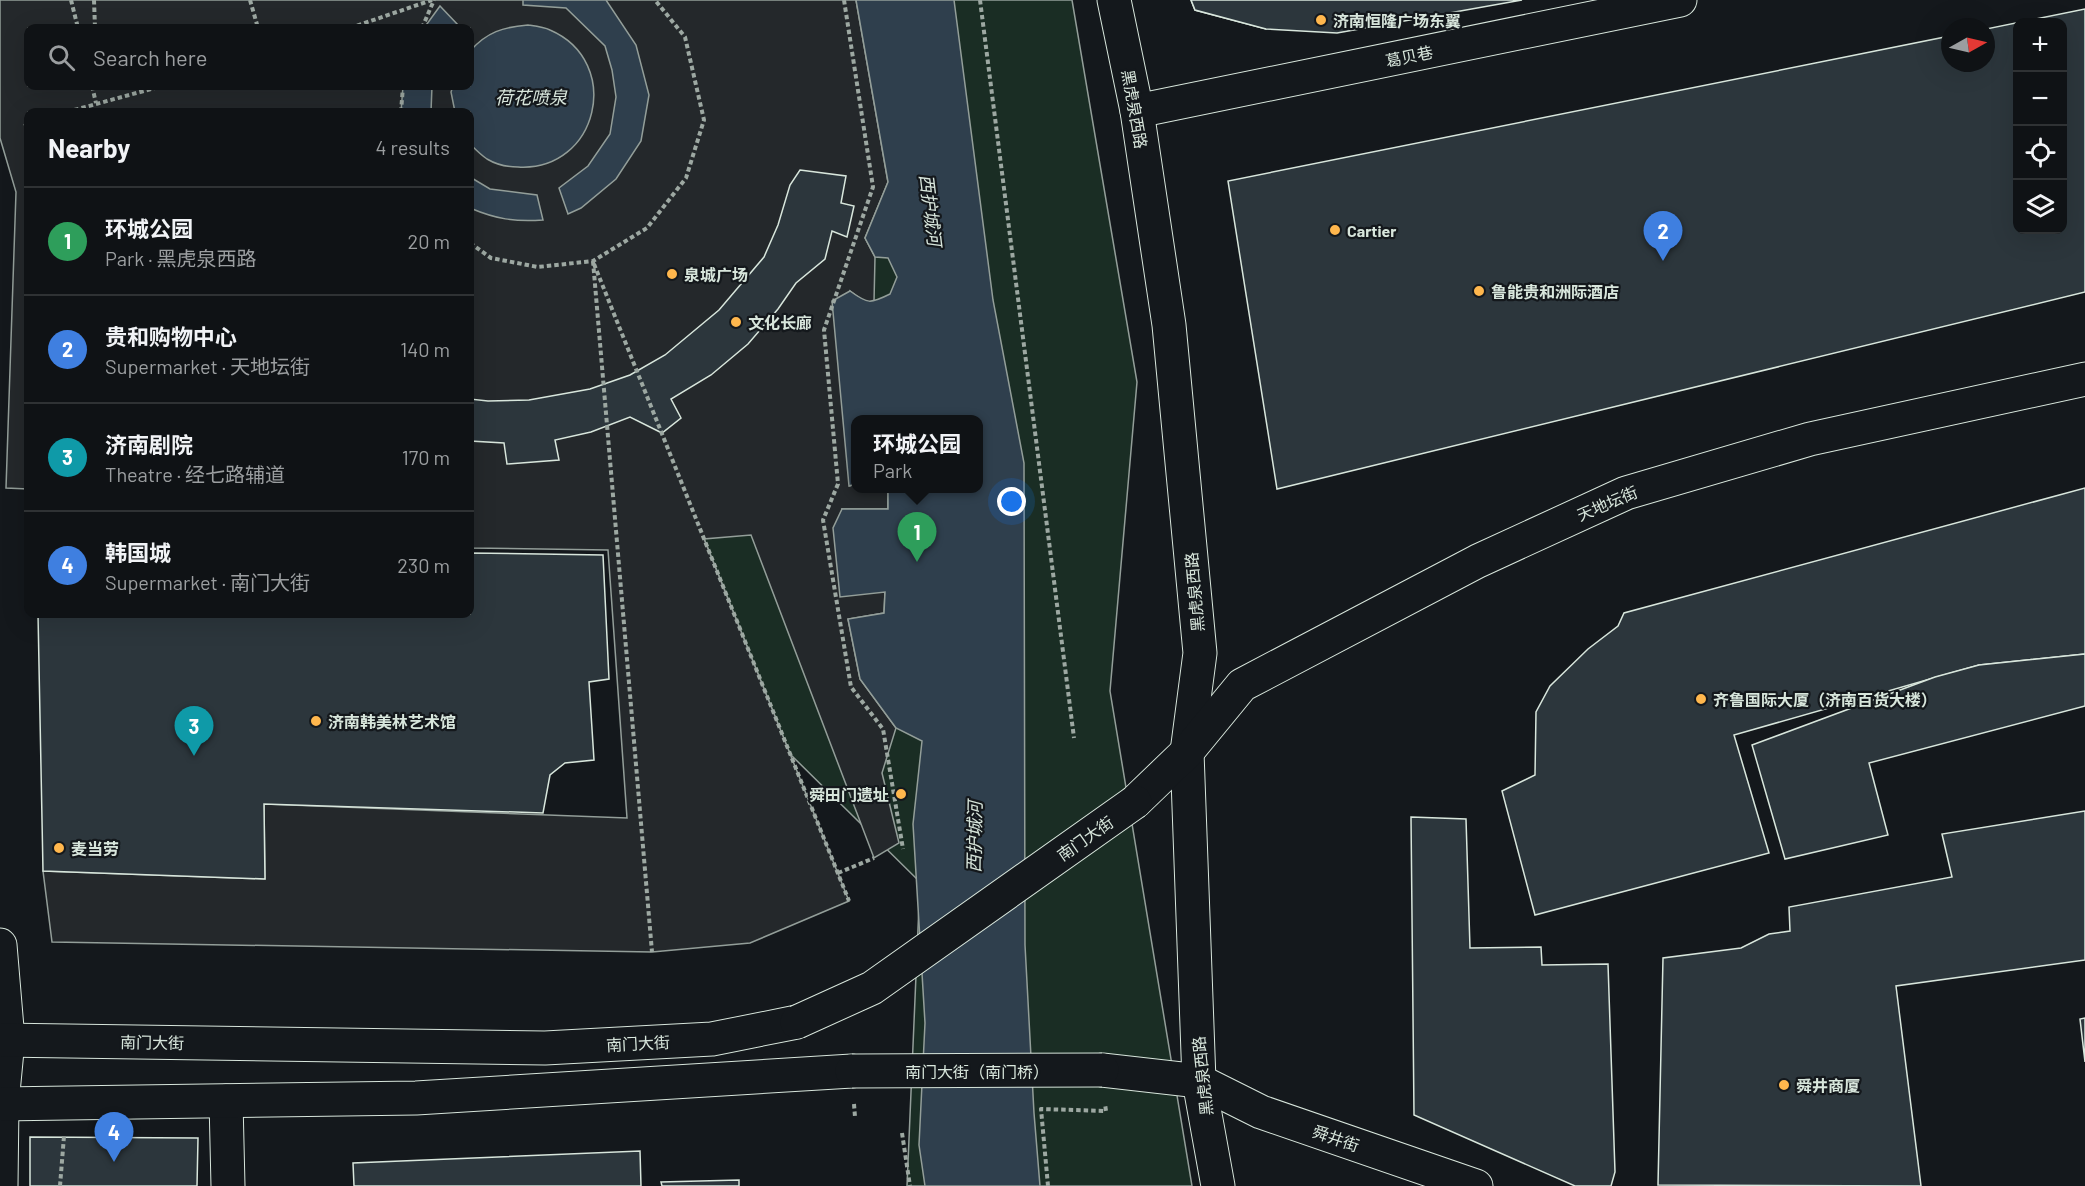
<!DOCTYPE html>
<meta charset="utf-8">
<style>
body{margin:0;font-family:Barlow,"Noto Sans SC",sans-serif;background:#1d2022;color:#f1f3f6}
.controls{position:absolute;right:18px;top:18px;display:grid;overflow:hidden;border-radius:12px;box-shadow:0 6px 24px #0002}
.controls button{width:54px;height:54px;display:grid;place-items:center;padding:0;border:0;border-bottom:2px solid #2f3234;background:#0f1215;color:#f1f3f6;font:30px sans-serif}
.compass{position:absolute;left:1941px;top:18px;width:54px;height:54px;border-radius:50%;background:#0f1215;box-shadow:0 6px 24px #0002;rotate:82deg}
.you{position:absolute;left:1012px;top:502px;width:21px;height:21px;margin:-15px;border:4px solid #fff;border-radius:50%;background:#1a73e8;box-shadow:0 0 0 9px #1a73e833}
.badge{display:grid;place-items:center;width:39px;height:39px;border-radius:50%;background:#8c9099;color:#fff;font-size:20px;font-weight:700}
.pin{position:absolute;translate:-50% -50px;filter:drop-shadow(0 2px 3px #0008)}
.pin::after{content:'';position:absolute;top:32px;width:21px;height:18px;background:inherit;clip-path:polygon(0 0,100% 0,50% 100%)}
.popup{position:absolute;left:851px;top:415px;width:132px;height:78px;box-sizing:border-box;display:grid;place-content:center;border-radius:12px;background:#0f1215;filter:drop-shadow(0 2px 4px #0005);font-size:20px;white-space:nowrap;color:#9b9ea0}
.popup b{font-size:22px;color:#f1f3f6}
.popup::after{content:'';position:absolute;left:50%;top:100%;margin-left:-12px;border:12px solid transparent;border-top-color:#0f1215}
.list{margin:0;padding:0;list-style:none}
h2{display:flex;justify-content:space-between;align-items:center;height:78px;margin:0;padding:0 24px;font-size:26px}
h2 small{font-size:20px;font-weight:400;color:#9b9ea0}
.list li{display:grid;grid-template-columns:39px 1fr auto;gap:18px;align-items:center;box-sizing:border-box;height:108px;padding:0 24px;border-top:2px solid #2f3234}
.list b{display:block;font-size:22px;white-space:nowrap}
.list p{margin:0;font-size:20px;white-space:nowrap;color:#9b9ea0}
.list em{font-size:20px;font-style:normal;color:#9b9ea0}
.icon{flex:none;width:33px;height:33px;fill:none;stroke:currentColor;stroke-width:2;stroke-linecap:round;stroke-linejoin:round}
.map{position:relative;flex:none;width:2085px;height:1186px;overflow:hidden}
.search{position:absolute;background:#0f1215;box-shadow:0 6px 24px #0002;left:24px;top:24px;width:450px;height:66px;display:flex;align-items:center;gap:15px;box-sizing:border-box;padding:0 21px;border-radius:12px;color:#9b9ea0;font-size:22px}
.panel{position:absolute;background:#0f1215;box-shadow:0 6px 24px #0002;left:24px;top:108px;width:450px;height:510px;border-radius:12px}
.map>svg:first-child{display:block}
.green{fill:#1a2d24;stroke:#939e99;stroke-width:1.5;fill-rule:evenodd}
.parking{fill:#24282b;stroke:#939e99;stroke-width:1.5;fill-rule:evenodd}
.water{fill:#2f3f4d;stroke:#939e99;stroke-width:1.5}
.building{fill:#2c363c;stroke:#d8e6dc;stroke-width:1.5;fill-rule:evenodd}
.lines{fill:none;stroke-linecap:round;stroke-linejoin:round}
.minor-casing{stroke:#d8e6dc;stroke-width:35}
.major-casing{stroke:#d8e6dc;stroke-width:35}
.path{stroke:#9da8a2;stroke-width:4;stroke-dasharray:4.5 3;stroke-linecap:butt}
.minor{stroke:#14181c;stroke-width:33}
.major{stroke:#14181c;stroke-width:33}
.major-bridge-casing{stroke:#d8e6dc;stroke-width:35;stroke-linecap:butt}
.major-bridge{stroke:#14181c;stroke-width:33}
.poi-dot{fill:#ffb74d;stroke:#14181c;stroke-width:2}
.labels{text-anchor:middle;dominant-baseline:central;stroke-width:4.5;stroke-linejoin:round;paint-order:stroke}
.poi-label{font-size:16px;font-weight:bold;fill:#d8e6dc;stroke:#14181c;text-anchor:start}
.street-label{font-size:16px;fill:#d8e6dc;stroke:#14181c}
.water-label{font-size:18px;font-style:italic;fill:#d8e6dc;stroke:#14181c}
</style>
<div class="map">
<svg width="2085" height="1186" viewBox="0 0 2085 1186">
<rect width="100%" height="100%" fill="#14181c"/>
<path class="green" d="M835,0H1072L1137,382L1110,691L1192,1186H907L920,882L790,754L662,433ZM856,420H978V488H856Z"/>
<path class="parking" d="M0,0H856L888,182L865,238L875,257L874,302H865L850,291V486L855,484L856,488L888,489V509H842L885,591L884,613L848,619L860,679L896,728L882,773L899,843L874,858L751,535L704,539L849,901L750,943L652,952L52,942L43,871L265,879L264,804L627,818L608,550L470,548V112H28V489L6,488L16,192L0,138ZM28,28H470V86H28Z"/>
<g class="water">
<polygon points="523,0 606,0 636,45 649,95 641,141 616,179 581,208 568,214 559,188 588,166 610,134 616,97 612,70 605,46 566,8 523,5"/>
<path d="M856,0H954L993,300L1024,463L1025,945L1034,1113L1040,1186H925L919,1145L925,1023L913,824L922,741L896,728L860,679L848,619L884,613L885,592L840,597L833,528L842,509H888V489L978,488V420H856L855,484L849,486L832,301L850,291C868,304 870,304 890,294L897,277L888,258L875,257L865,238L888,182Z"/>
<polygon points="440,6 458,25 457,28 424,28"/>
<path d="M528,25C535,26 544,27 550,30C624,62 598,172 518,167C507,167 497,165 487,159C481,155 475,149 470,144V112H455L451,92L453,86H470V51C487,32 503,27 528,25Z"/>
<polygon points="403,86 432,86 431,112 401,112"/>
<path d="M470,177L490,189L537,195L543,220C514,222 496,219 470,208Z"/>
</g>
<g class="building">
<polygon points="1191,0 1298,0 1266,29 1195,10"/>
<polygon points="1191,0 1522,0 1337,33 1266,29 1195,10"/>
<path d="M2085,9V292L1277,489L1228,181L1950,36V63H1986V29ZM2018,22H2062V230H2018Z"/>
<polygon points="800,170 846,176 841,203 854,206 847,237 832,231 825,259 796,283 778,309 748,344 711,375 671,399 681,418 662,433 630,417 591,432 555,440 559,460 507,464 504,443 470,441 470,399 488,401 529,400 590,389 630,375 665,355 719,310 764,257 778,225 790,185"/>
<polygon points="2085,488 2085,654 1979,665 1734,735 1769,853 1535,915 1502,791 1535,775 1536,712 1550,686 1588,649 1618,626 1624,613"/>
<polygon points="470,553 603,555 609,679 589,682 594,760 565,763 550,775 543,813 264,804 265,879 43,871 38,614 470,614"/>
<polygon points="2085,654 2085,706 1869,763 1888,835 1785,859 1752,745 1935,677 1979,665"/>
<polygon points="2085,811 2085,960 1896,986 1921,1186 1658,1185 1663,958 1741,948 1769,934 1790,931 1789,907 1952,877 1942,834"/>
<polygon points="1411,817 1466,819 1470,948 1541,947 1542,965 1608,964 1615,1172 1611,1186 1575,1186 1414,1115"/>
<polygon points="2085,1018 2085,1062 2080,1019"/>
<polygon points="30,1137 198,1138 197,1186 30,1186"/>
<polygon points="640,1151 641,1186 354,1186 353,1163"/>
<polygon points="739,1180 739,1186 662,1186 661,1182"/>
</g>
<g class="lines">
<g class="minor-casing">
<g id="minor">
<polyline points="1114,0 1137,111 1169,325 1200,653 1187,752 1199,1081 1218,1186"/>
<polyline points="1137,111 1680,0"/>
<polyline points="0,945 8,1040 2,1103 1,1186"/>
<polyline points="226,1101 228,1186"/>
</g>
</g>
<g class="major-casing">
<g id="major">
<polyline points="1135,802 1187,752 1242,685 1478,561 1626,493 1810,439 2085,379"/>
<polyline points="0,1040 545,1048 712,1039 797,1022"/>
<polyline points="1102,1070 1199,1081 1261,1112 1476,1186"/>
<polyline points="0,1104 416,1098 852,1071"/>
</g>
</g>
<g class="path">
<polyline points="71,0 78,28"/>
<polyline points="94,0 95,28"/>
<polyline points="250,0 258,28"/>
<polyline points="844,0 873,187 824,330 838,484 823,520 851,687 883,729 903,849"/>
<polyline points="980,0 1074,738"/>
<polyline points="350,28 432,0"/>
<polyline points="422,28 434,0"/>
<polyline points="92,86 96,103"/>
<polyline points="67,112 162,86"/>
<polyline points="401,112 403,86"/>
<polyline points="24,126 28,125"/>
<polyline points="470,243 491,258 538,267 593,261 647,228 686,178 704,120 685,37 655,0"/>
<polyline points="593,261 652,952"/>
<polyline points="594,264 849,901"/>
<polyline points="838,873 874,858"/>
<polyline points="854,1104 855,1117"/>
<polyline points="902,1133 910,1186"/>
<polyline points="60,1186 64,1136"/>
<polyline points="1048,1186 1041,1109 1106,1111 1105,1104"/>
</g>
<use href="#minor" class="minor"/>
<use href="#major" class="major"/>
<g class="major-bridge-casing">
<g id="major-bridge">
<polyline points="797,1022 872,988 1135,802"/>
<polyline points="852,1071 1102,1070"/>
</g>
</g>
<use href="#major-bridge" class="major-bridge"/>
</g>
<g class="poi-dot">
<circle cx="1321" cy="20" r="6"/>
<circle cx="1335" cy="230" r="6"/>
<circle cx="672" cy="274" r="6"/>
<circle cx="1479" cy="291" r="6"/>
<circle cx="736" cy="322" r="6"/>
<circle cx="1701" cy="699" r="6"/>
<circle cx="316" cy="721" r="6"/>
<circle cx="901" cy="794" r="6"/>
<circle cx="59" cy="848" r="6"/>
<circle cx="1784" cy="1085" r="6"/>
</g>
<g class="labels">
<g class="poi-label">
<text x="1333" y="20">济南恒隆广场东翼</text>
<text x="1347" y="230">Cartier</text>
<text x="684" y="274">泉城广场</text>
<text x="1491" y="291">鲁能贵和洲际酒店</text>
<text x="748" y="322">文化长廊</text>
<text x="1713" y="699">齐鲁国际大厦（济南百货大楼）</text>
<text x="328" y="721">济南韩美林艺术馆</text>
<text x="889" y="794" text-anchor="end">舜田门遗址</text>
<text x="71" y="848">麦当劳</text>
<text x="1796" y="1085">舜井商厦</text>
</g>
<g class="street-label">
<text transform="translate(1409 56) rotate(-12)">葛贝巷</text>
<text transform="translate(1135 109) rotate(80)">黑虎泉西路</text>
<text transform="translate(1607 503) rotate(-23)">天地坛街</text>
<text transform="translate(1194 592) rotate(-95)">黑虎泉西路</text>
<text transform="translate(1085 838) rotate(-35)">南门大街</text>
<text transform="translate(152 1042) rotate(1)">南门大街</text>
<text transform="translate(638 1043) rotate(-3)">南门大街</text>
<text x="977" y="1071">南门大街（南门桥）</text>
<text transform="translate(1202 1076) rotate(-96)">黑虎泉西路</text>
<text transform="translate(1336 1138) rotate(19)">舜井街</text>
</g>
<g class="water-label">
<text x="531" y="97">荷花喷泉</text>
<text transform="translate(931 210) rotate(83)">西护城河</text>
<text transform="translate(974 837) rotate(-89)">西护城河</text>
</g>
</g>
</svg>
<div class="controls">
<button>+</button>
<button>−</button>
<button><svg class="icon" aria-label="locate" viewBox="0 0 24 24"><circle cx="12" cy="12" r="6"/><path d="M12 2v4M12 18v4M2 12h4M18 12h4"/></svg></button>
<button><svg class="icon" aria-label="layers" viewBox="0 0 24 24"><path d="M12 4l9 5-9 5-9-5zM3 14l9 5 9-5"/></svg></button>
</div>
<svg class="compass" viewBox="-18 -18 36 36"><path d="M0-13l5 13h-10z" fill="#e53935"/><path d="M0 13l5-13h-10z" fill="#9b9ea0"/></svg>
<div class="you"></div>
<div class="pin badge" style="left:917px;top:562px;background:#2e9e5b">1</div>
<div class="popup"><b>环城公园</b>Park</div>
<div class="pin badge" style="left:1663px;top:261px;background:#3f7fe0">2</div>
<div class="pin badge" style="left:194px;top:756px;background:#0f9aa8">3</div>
<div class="pin badge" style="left:114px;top:1162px;background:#3f7fe0">4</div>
<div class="search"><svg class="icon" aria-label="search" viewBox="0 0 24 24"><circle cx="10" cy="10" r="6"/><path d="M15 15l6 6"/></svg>Search here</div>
<section class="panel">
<h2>Nearby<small>4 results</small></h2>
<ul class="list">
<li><span class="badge" style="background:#2e9e5b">1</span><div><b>环城公园</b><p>Park · 黑虎泉西路</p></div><em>20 m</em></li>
<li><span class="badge" style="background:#3f7fe0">2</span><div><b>贵和购物中心</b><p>Supermarket · 天地坛街</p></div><em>140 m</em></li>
<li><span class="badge" style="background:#0f9aa8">3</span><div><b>济南剧院</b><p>Theatre · 经七路辅道</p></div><em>170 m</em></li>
<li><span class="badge" style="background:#3f7fe0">4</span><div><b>韩国城</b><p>Supermarket · 南门大街</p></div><em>230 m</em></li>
</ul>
</section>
</div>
